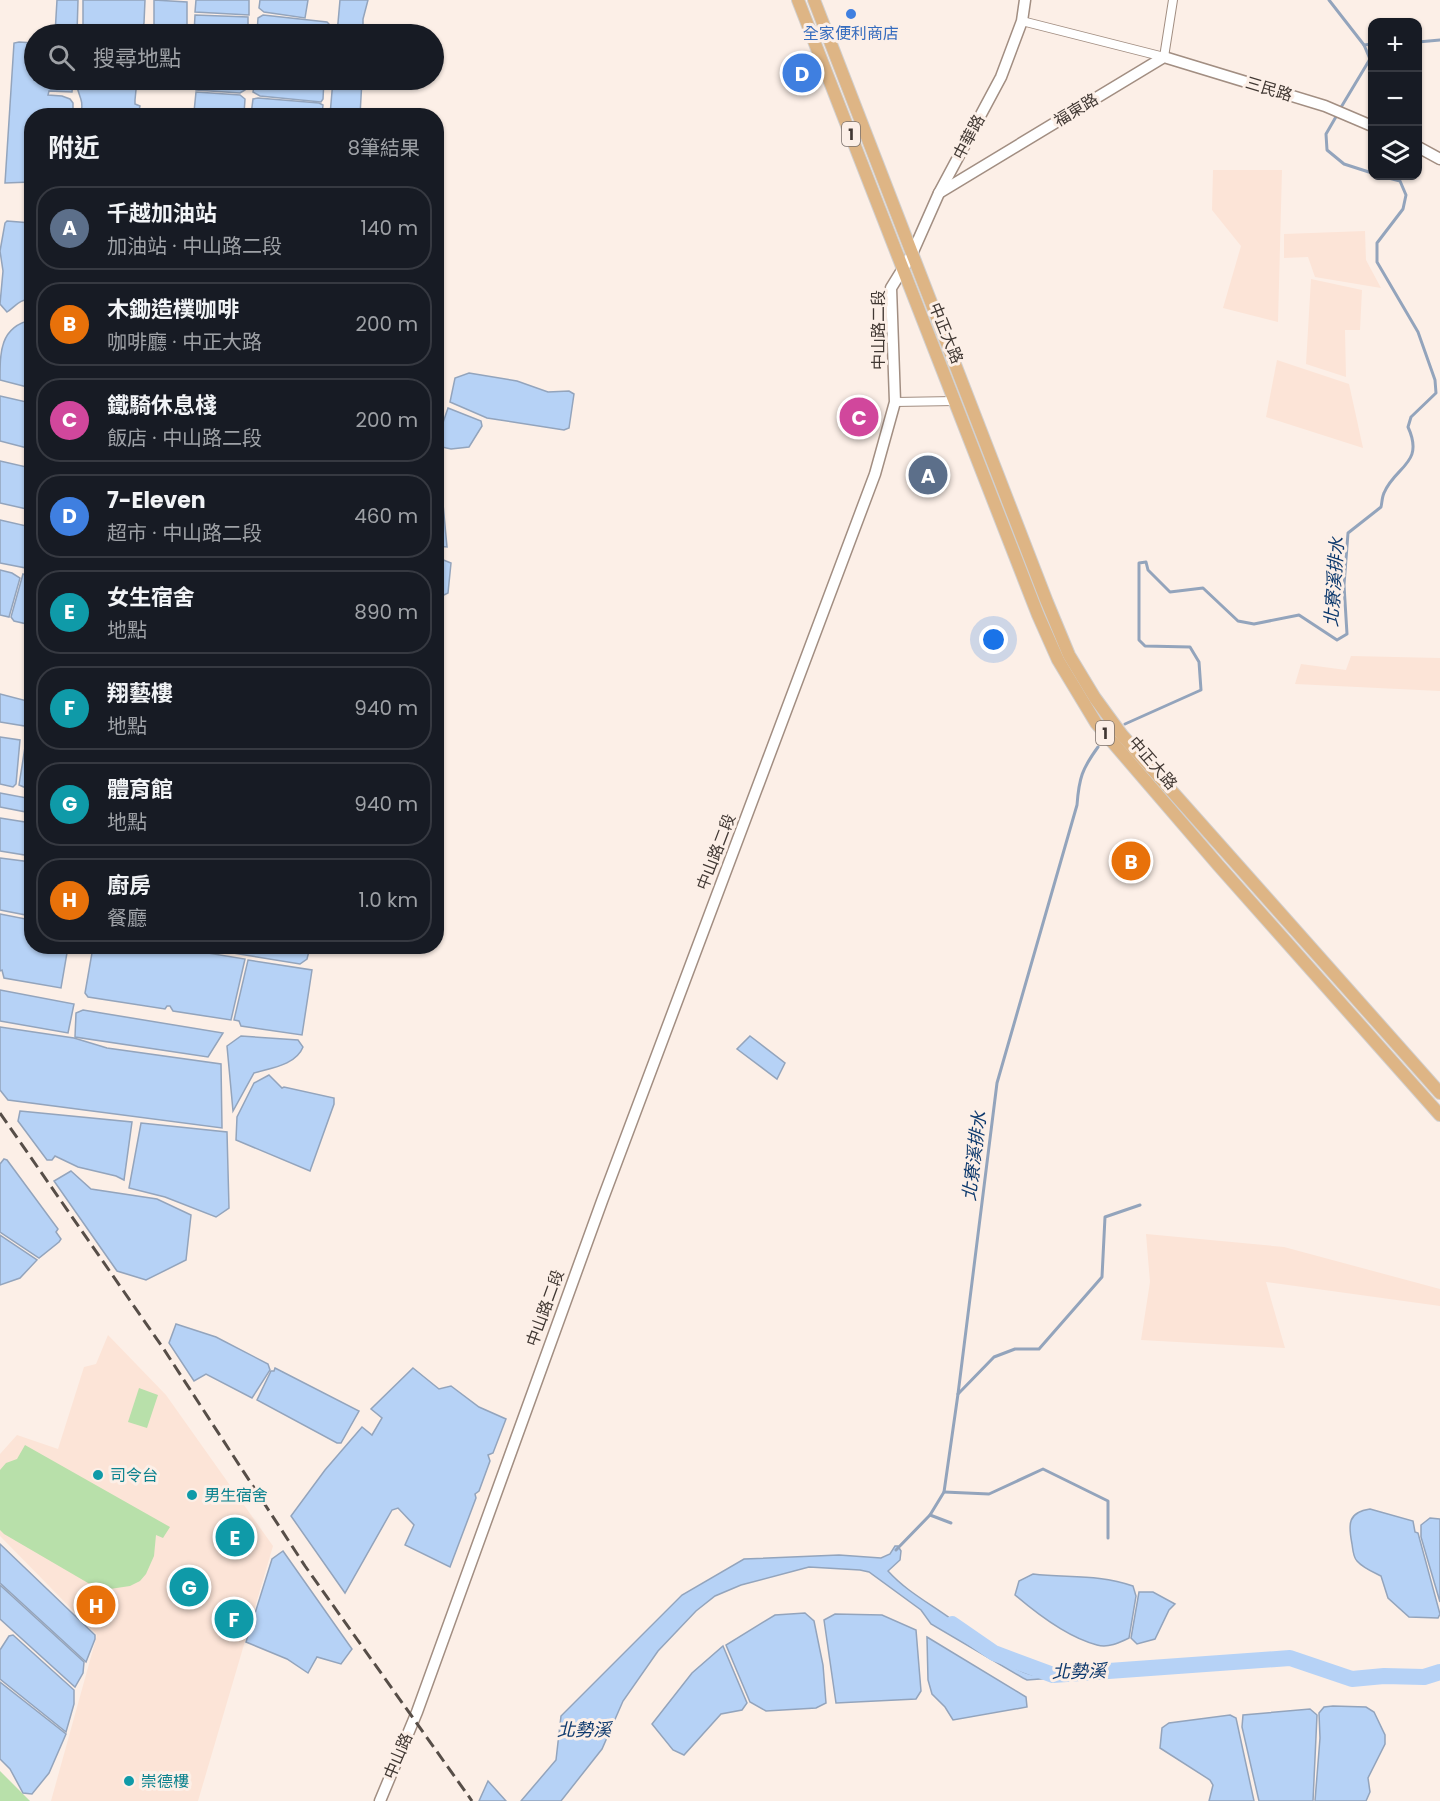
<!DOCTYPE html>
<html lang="zh-TW">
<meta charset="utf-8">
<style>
body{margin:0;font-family:Poppins,"Noto Sans TC",sans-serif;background:#242831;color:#f1f3f6}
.controls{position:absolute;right:18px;top:18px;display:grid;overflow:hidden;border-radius:12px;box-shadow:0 2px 4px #0004}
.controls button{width:54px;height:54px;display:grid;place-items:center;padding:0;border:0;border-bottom:2px solid #363941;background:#171b24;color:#f1f3f6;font:30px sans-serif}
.you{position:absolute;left:994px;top:640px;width:21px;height:21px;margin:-15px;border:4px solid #fff;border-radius:50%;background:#1a73e8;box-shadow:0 0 0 9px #1a73e833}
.badge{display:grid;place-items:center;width:39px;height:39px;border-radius:50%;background:#94b1d8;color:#fff;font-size:20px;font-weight:700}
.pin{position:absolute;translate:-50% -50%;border:3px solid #fff;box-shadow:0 2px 6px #0006}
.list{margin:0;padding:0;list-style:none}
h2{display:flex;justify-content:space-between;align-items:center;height:78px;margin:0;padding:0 24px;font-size:26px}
h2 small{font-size:20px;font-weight:400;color:#9ea1a6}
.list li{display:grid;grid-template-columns:39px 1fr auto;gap:18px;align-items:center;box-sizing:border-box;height:84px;margin:0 12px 12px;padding:0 12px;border:2px solid #363941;border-radius:24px}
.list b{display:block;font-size:22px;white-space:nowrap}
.list p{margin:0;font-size:20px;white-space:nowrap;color:#9ea1a6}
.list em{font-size:20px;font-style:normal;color:#9ea1a6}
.icon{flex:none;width:33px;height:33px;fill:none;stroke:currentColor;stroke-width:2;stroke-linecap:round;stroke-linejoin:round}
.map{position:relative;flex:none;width:1440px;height:1801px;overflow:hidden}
.search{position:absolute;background:#171b24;box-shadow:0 2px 4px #0004;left:24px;top:24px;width:420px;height:66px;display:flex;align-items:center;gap:15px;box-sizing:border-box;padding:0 21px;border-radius:33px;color:#9ea1a6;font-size:22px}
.panel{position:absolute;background:#171b24;box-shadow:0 2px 4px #0004;left:24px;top:108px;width:420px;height:846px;border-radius:24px}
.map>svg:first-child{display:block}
.built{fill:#fce4d7}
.green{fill:#b8e0aa}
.water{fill:#b6d2f6;stroke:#93a4bc;stroke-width:1.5}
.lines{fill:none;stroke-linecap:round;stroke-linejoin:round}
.stream{stroke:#93a4bc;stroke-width:3}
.river{stroke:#b6d2f6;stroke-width:16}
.street-casing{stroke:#a28e82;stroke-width:10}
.secondary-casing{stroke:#a28e82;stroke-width:13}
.primary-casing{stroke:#d1cfce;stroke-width:14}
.street{stroke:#fff;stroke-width:8}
.secondary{stroke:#fff;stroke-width:10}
.primary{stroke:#deb585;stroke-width:12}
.rail{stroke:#574e48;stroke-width:3;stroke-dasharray:12 6;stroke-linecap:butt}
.shop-dot{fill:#3f7fe0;stroke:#fcefe7;stroke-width:2}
.culture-dot{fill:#0f9aa8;stroke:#fcefe7;stroke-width:2}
.labels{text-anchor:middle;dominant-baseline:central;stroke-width:6;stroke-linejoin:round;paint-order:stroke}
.shield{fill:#fcefe7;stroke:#796f69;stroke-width:1.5}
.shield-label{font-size:15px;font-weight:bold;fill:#413833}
.shop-label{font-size:16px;fill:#366cbe;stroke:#fcefe7}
.street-label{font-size:16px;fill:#413833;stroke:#fcefe7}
.culture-label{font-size:16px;fill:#0d838f;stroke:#fcefe7;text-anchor:start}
.water-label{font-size:18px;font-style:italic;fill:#0d396d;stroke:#fcefe7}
</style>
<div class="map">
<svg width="1440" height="1801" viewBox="0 0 1440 1801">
<rect width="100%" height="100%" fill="#fcefe7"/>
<g class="built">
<polygon points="1213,170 1282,170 1278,322 1223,308 1241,246 1212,210"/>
<polygon points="1365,231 1366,260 1381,288 1315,277 1308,257 1284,258 1284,234"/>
<polygon points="1311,279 1362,290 1360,330 1345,330 1346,377 1306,364"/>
<polygon points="1277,360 1349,384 1363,448 1266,417"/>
<polygon points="1351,656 1440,658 1440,691 1295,684 1301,664 1346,670"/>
<polygon points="1146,1234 1284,1247 1440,1289 1440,1306 1266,1282 1285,1348 1141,1340 1150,1282"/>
<polygon points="108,1335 166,1395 273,1546 198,1801 51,1801 97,1635 0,1536 0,1454 17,1435 58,1449 84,1367 96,1364"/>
</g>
<g class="green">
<polygon points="139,1388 158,1395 147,1428 128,1422"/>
<polygon points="25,1445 170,1527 163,1538 156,1535 154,1556 146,1574 140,1581 130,1586 110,1589 88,1583 4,1534 0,1530 0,1470 6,1463 17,1459"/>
<polygon points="0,1771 30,1801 0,1801"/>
</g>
<g class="water">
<polygon points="57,0 78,0 77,34 55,34"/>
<polygon points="83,0 145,0 144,23 140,34 119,34 86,31 83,24"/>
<polygon points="154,0 187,2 187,28 154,26"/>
<polygon points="196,0 249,0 249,15 195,12"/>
<polygon points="260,0 308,0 305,18 264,12 259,8"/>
<polygon points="340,0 368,0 363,19 363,34 337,34"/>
<polygon points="195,15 248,17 248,34 194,34"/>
<polygon points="263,15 327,22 329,24 329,34 257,34 258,18"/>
<polygon points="153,29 186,31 186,34 153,34"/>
<polygon points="19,42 34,43 34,80 73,80 72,92 49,91 48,95 62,96 70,99 73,103 73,115 32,116 31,182 5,183 14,43"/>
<path d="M77,80H137L135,100V104L140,106L138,115H84L81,112C85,99 75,92 77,80Z"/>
<polygon points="150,80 187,80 185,87 150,84"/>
<polygon points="196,80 246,80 245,90 240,93 196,90"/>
<polygon points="255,80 324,80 323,99 321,102 260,96 253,92"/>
<polygon points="333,80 362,80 360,115 330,115"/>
<polygon points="196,92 240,95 245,99 244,114 199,114 194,112"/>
<polygon points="258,98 319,103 323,105 322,115 251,115 253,99"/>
<path d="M7,221L31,223L32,299C19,299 16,306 7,312L0,304L3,271L0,251L5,223Z"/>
<path d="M31,320H32L31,388L0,380C0,352 0,327 31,320Z"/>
<polygon points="469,373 517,381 548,392 569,391 574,394 569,428 564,430 487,418 450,402 455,378"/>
<polygon points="0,396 31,403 31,449 0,441"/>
<polygon points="448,408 481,421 482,426 469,447 451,449 437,446 437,440"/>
<polygon points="436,459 439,461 447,547 437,546"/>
<polygon points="0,461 31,468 31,510 0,503"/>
<polygon points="0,520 31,527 31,569 0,563"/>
<polygon points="436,557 451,563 448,593 444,595 437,594"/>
<polygon points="0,570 12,573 20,578 9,617 0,615"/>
<polygon points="23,574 31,576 31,625 14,621 11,617"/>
<polygon points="0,694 31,702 31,727 0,722"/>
<polygon points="0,737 20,740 16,784 13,787 0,784"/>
<polygon points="26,741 31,742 31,790 19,785"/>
<polygon points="0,793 27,798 26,812 0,807"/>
<polygon points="0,818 31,823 31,856 0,851"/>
<polygon points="0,858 31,862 31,916 0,910"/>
<polygon points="0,914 31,920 32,946 68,947 61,988 4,978 2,970 0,971"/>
<polygon points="93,947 171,947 245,959 231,1020 173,1011 170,1006 167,1006 165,1009 88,997 85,993"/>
<polygon points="196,947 310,946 310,947 307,959 300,964"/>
<polygon points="248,960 312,970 302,1035 241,1026 239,1021 234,1020"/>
<polygon points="0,990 74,1004 68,1033 0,1021"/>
<polygon points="83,1010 223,1033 208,1057 75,1037 76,1013"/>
<polygon points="0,1027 74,1038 107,1048 221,1064 222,1128 8,1100 0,1090"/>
<path d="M241,1036L298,1040L303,1047C296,1065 271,1068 254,1073L233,1111L227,1046Z"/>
<polygon points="750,1036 785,1063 777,1079 737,1049"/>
<polygon points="269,1075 282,1088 284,1087 334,1098 334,1104 310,1171 236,1140 237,1117 254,1083"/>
<polygon points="20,1111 132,1122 124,1180 116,1176 78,1167 55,1156 52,1160 47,1160 18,1121"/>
<polygon points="141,1123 227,1132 229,1208 216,1217 165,1197 129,1188"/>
<polygon points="4,1159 7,1160 58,1229 56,1232 61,1239 59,1242 39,1258 0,1232 0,1164"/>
<polygon points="71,1171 91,1189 157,1199 191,1215 186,1260 146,1280 117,1271 54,1181"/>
<polygon points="0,1235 37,1260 20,1278 0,1285"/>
<polygon points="176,1324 216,1337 268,1364 270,1370 252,1398 206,1374 194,1381 169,1343"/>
<polygon points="275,1368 359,1411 341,1443 337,1443 257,1400 271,1371 274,1371"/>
<polygon points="413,1368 439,1389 451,1386 479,1407 506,1419 493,1453 488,1455 490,1461 479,1491 475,1494 476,1498 450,1567 405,1545 414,1525 398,1508 392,1510 345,1593 291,1516 325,1470 362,1427 372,1435 382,1418 371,1409"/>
<path d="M1370,1509L1413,1521L1415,1532L1418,1533L1440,1614L1438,1618L1409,1617L1388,1598L1381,1576C1373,1572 1363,1568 1357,1561C1353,1557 1353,1550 1352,1544C1348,1524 1348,1512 1370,1509Z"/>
<polygon points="1430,1518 1440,1519 1440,1602 1421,1537 1421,1525"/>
<polygon points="0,1544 95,1635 95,1639 86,1662 0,1583"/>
<path d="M895,1546H898L901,1551L900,1560L888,1571C906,1591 929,1603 951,1619C968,1633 1014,1675 1036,1675C1041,1675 1049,1670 1054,1669L1053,1678L1027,1680L1023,1678L931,1624L921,1610L869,1572L860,1570L809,1567L741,1585L715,1596L696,1611L658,1651L623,1701L602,1749L561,1801H521L556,1760L561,1716L682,1595L744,1559L839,1555L881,1558L890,1554Z"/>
<polygon points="283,1551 352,1649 341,1664 317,1657 308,1673 287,1659 246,1642 272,1559"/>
<path d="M1033,1574C1068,1578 1099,1574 1133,1586L1136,1596L1129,1638C1119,1643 1108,1648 1097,1645C1069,1638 1036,1613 1015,1595L1019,1581Z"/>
<polygon points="0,1585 84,1662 83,1673 75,1687 0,1619"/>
<polygon points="1139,1592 1153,1592 1175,1604 1169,1610 1155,1639 1137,1644 1131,1638"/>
<polygon points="805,1613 814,1621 823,1665 826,1703 816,1708 766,1711 750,1702 726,1645 775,1615"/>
<polygon points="835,1614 882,1615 916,1630 921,1691 916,1699 836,1703 824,1620"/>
<polygon points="13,1635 74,1690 74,1704 66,1732 0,1679 0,1650 9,1636"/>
<polygon points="927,1637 1026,1697 1027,1707 953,1720 945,1707 932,1694 928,1680"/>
<polygon points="723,1646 747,1703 742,1710 721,1714 684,1755 673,1750 652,1724 692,1673"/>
<polygon points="0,1682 66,1734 49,1773 32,1794 23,1793 10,1769 0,1759"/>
<polygon points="1333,1706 1366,1707 1374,1712 1385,1735 1385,1744 1368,1778 1370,1792 1366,1801 1315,1801 1320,1738 1319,1713 1324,1707"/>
<polygon points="1310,1709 1317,1715 1313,1801 1259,1801 1242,1727 1243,1715"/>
<polygon points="1230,1715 1236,1718 1254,1801 1209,1801 1213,1785 1210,1780 1160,1748 1162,1728 1169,1723"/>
<polygon points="488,1781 506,1801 479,1801"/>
</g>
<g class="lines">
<g class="stream">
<polyline points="1329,0 1364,45 1370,59 1340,109"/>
<polyline points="1418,42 1440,40"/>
<polyline points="1364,45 1372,44"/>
<polyline points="1337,115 1326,134 1327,150 1344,164 1372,173"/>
<path d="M1125,724L1201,690L1199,662L1190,647L1145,646L1139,640V563L1146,562L1148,570L1170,592L1203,588L1238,621L1254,624L1299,615L1337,640L1347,634L1344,585L1348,533L1381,507C1382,503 1382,497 1384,493C1395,466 1425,464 1408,427L1411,417L1436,393L1435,380L1418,332L1377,262V243L1403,209L1406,195L1400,181L1381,176"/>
<polyline points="958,1394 994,1357 1015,1349 1039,1349 1102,1277 1105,1217 1140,1205"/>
<polyline points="944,1492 989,1494 1043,1469 1108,1501 1108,1538"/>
<polyline points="930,1515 951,1523"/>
<path d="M896,1550L930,1515L944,1492L958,1394L997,1083L1077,805C1079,778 1082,769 1098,747"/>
</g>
<polyline class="river" points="952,1624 994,1653 1053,1675 1290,1658 1352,1679 1384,1676 1424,1677 1440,1672"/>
<g class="street-casing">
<g id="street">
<polyline points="1022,21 1164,57 1173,0"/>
<polyline points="895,402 955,401"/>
</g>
</g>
<g class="secondary-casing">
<g id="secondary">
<polyline points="1418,147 1440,159"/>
<polyline points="939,193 1164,57 1325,106 1372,126"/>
<polyline points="380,1801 417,1712 602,1201 875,474 895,402 891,288 912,254 939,193 1001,77 1022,21 1025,0"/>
</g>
</g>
<g class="primary-casing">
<g id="primary">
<polyline points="798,0 1038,615 1058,660 1096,723 1219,866 1440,1115"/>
<polyline points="814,0 1047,602 1069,655 1095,698 1122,735 1440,1093"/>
</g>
</g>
<use href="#street" class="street"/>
<use href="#secondary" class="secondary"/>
<use href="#primary" class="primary"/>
<polyline class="rail" points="0,1113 163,1348 305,1566 472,1801"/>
</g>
<circle class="shop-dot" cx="851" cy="14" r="6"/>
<g class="culture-dot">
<circle cx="98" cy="1475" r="6"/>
<circle cx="192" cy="1495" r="6"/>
<circle cx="129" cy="1781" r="6"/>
</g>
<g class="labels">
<g class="shield">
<rect x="842" y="122" width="18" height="24" rx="4.5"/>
<rect x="1096" y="721" width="18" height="24" rx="4.5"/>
</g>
<g class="shield-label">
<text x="851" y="134">1</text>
<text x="1105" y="733">1</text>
</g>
<g class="shop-label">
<text x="851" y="33">全家便利商店</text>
</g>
<g class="street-label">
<text transform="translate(1269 89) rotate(17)">三民路</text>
<text transform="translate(1076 110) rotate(-31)">福東路</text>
<text transform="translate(969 137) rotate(-62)">中華路</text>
<text transform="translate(878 330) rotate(-90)">中山路二段</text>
<text transform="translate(946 333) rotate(68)">中正大路</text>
<text transform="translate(1153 763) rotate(49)">中正大路</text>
<text transform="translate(716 852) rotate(-69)">中山路二段</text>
<text transform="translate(545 1308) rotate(-70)">中山路二段</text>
<text transform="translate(398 1756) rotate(-67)">中山路</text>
</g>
<g class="culture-label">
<text x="110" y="1475">司令台</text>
<text x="204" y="1495">男生宿舍</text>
<text x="141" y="1781">崇德樓</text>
</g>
<g class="water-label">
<text transform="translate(1334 582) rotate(-86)">北寮溪排水</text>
<text transform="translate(974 1156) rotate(-83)">北寮溪排水</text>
<text transform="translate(1079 1671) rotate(-1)">北勢溪</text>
<text x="584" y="1729">北勢溪</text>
</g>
</g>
</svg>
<div class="controls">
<button>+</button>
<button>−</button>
<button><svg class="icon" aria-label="layers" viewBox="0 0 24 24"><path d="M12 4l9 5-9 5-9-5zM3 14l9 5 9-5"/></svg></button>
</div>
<div class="you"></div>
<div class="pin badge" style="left:928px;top:475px;background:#5c6f8a">A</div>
<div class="pin badge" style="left:1131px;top:861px;background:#e8710a">B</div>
<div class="pin badge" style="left:859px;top:417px;background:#d1479c">C</div>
<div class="pin badge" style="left:802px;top:73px;background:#3f7fe0">D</div>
<div class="pin badge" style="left:235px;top:1537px;background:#0f9aa8">E</div>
<div class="pin badge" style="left:234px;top:1619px;background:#0f9aa8">F</div>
<div class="pin badge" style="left:189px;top:1587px;background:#0f9aa8">G</div>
<div class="pin badge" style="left:96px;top:1605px;background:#e8710a">H</div>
<div class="search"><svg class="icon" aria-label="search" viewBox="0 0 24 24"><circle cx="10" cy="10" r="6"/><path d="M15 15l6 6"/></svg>搜尋地點</div>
<section class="panel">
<h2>附近<small>8筆結果</small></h2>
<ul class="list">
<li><span class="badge" style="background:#5c6f8a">A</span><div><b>千越加油站</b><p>加油站 · 中山路二段</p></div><em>140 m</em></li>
<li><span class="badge" style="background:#e8710a">B</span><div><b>木鋤造樸咖啡</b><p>咖啡廳 · 中正大路</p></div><em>200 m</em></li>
<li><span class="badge" style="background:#d1479c">C</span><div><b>鐵騎休息棧</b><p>飯店 · 中山路二段</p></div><em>200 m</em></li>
<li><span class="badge" style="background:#3f7fe0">D</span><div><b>7-Eleven</b><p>超市 · 中山路二段</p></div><em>460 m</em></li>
<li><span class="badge" style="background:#0f9aa8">E</span><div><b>女生宿舍</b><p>地點</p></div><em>890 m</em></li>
<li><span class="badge" style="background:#0f9aa8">F</span><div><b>翔藝樓</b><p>地點</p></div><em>940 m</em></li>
<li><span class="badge" style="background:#0f9aa8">G</span><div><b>體育館</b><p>地點</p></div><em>940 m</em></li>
<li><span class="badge" style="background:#e8710a">H</span><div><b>廚房</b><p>餐廳</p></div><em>1.0 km</em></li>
</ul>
</section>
</div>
